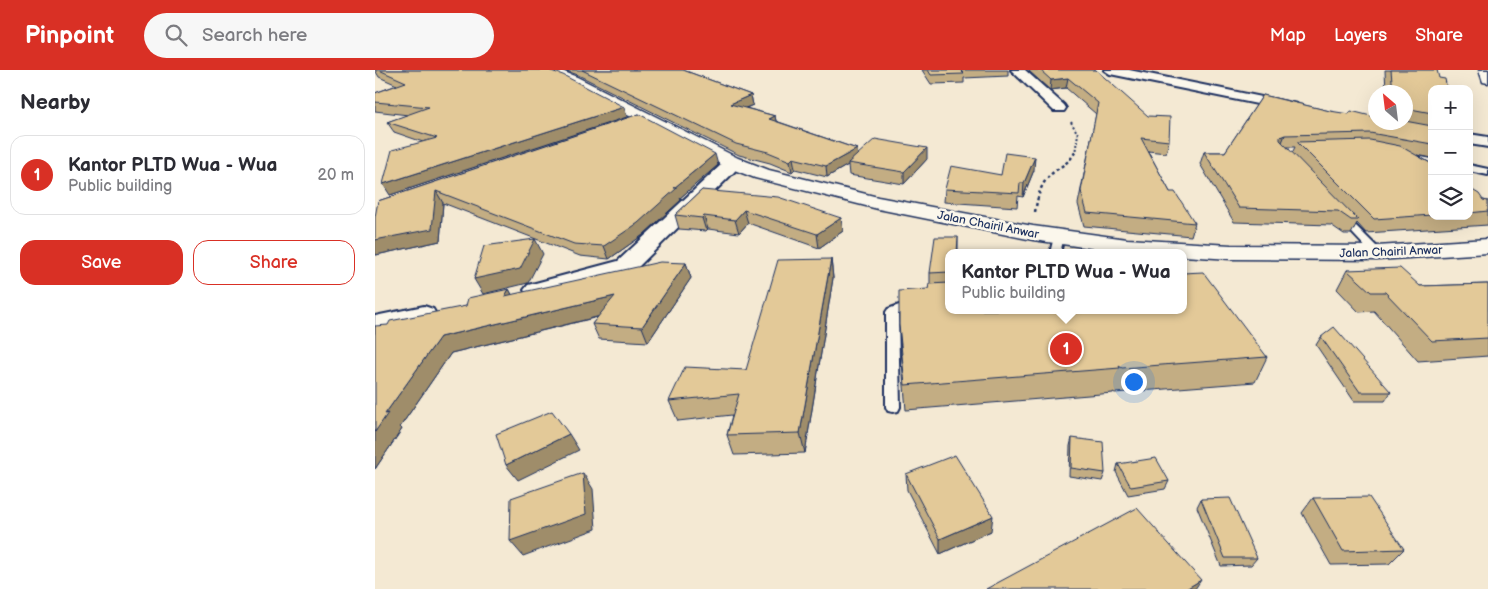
<!DOCTYPE html>
<meta charset="utf-8">
<style>
body{margin:0;font-family:"Balsamiq Sans",sans-serif;background:#f7f7f7;color:#2b2b33}
.controls{position:absolute;right:15px;top:15px;display:grid;overflow:hidden;border-radius:10px;box-shadow:0 5px 20px #0002}
.controls button{width:45px;height:45px;display:grid;place-items:center;padding:0;border:0;border-bottom:1px solid #e1e1e2;background:#fff;color:#2b2b33;font:25px sans-serif}
.compass{position:absolute;left:993px;top:15px;width:45px;height:45px;border-radius:50%;background:#fff;box-shadow:0 5px 20px #0002;rotate:332deg}
.you{position:absolute;left:758px;top:311px;width:18px;height:18px;margin:-12px;border:4px solid #fff;border-radius:50%;background:#1a73e8;box-shadow:0 0 0 8px #1a73e833}
.badge{display:grid;place-items:center;width:32px;height:32px;border-radius:50%;background:#d93025;color:#fff;font-size:16px;font-weight:700}
.pin{position:absolute;translate:-50% -50%;border:2px solid #fff;box-shadow:0 1px 5px #0006}
.popup{position:absolute;left:570px;top:179px;width:242px;height:65px;box-sizing:border-box;display:grid;place-content:center;border-radius:10px;background:#fff;filter:drop-shadow(0 1px 4px #0005);font-size:16px;white-space:nowrap;color:#7c7c81}
.popup b{font-size:19px;color:#2b2b33}
.popup::after{content:'';position:absolute;left:50%;top:100%;margin-left:-10px;border:10px solid transparent;border-top-color:#fff}
.list{margin:0;padding:0;list-style:none}
h2{display:flex;justify-content:space-between;align-items:center;height:65px;margin:0;padding:0 20px;font-size:21px}
h2 small{font-size:16px;font-weight:400;color:#7c7c81}
.list li{display:grid;grid-template-columns:32px 1fr auto;gap:15px;align-items:center;box-sizing:border-box;height:80px;margin:0 10px 10px;padding:0 10px;border:1px solid #e1e1e2;border-radius:15px}
.list b{display:block;font-size:19px;white-space:nowrap}
.list p{margin:0;font-size:16px;white-space:nowrap;color:#7c7c81}
.list em{font-size:16px;font-style:normal;color:#7c7c81}
.actions{display:flex;gap:10px;padding:15px 20px}
.actions a{flex:1;padding:11px 0;border:1px solid #d93025;border-radius:15px;text-align:center;font-size:18px;color:#d93025}
.actions .main{background:#d93025;color:#fff}
.icon{flex:none;width:28px;height:28px;fill:none;stroke:currentColor;stroke-width:2;stroke-linecap:round;stroke-linejoin:round}
.map{position:relative;flex:none;width:1113px;height:519px;overflow:hidden}
header{display:flex;align-items:center;gap:30px;box-sizing:border-box;height:70px;padding:0 25px;background:#d93025;color:#fff}
header strong{font-size:24px}
nav{display:flex;gap:28px;margin-inline-start:auto;font-size:18px}
.search{width:350px;height:45px;background:#f7f7f7;display:flex;align-items:center;gap:12px;box-sizing:border-box;padding:0 18px;border-radius:28px;color:#7c7c81;font-size:19px}
main{display:flex}
aside{flex:1;background:#fff}
.map>svg:first-child{display:block}
.lines{fill:none;stroke-linecap:round;stroke-linejoin:round}
.service-casing{stroke:#1b2f5e;stroke-width:4}
.minor-casing{stroke:#1b2f5e;stroke-width:4}
.secondary-casing{stroke:#1b2f5e;stroke-width:3}
.trunk-casing{stroke:#1b2f5e;stroke-width:3}
.path-far1{stroke:#1b2f5e;stroke-width:2;stroke-dasharray:2 2;stroke-linecap:butt}
.path{stroke:#1b2f5e;stroke-width:2.5;stroke-dasharray:3 3;stroke-linecap:butt}
.service{fill:#fbf7ec;fill-rule:evenodd}
.minor{fill:#fbf7ec;fill-rule:evenodd}
.secondary{fill:#fbf7ec;fill-rule:evenodd}
.trunk{fill:#fbf7ec;fill-rule:evenodd}
.wall{fill:#c3ad83;stroke:#1b2f5e;fill-rule:evenodd}
.shaded-wall{fill:#9f8d6a;stroke:#1b2f5e}
.building{fill:#e3c998;stroke:#1b2f5e}
.labels{text-anchor:middle;dominant-baseline:central;stroke-width:5;stroke-linejoin:round;paint-order:stroke}
.far-street-label{font-size:12px;fill:#1b2f5e;stroke:#fbf7ec}
</style>
<header>
<strong>Pinpoint</strong>
<div class="search"><svg class="icon" aria-label="search" viewBox="0 0 24 24"><circle cx="10" cy="10" r="6"/><path d="M15 15l6 6"/></svg>Search here</div>
<nav><a>Map</a><a>Layers</a><a>Share</a></nav>
</header>
<main>
<aside>
<h2>Nearby<small></small></h2>
<ul class="list">
<li><span class="badge">1</span><div><b>Kantor PLTD Wua - Wua</b><p>Public building</p></div><em>20 m</em></li>
</ul>
<div class="actions"><a class="main">Save</a><a>Share</a></div>
</aside>
<div class="map">
<svg width="1113" height="519" viewBox="0 0 1113 519">
<rect width="100%" height="100%" fill="#f4e9d3"/>
<filter id="ink" filterUnits="userSpaceOnUse"><feTurbulence type="fractalNoise" baseFrequency=".02" numOctaves="2"/><feDisplacementMap in="SourceGraphic" scale="10" xChannelSelector="R" yChannelSelector="G"/><feConvolveMatrix kernelMatrix="1 2 1 2 8 2 1 2 1" color-interpolation-filters="sRGB"/></filter>
<g filter="url(#ink)">
<g class="lines">
<g class="service-casing">
<g id="service">
<polygon points="1036,85 1057,89 1057,95 1033,90 1033,86"/>
<polygon points="1094,95 1113,99 1113,105 1094,101"/>
<polygon points="967,144 970,145 1006,181 1007,183 1006,185 998,185 964,149 962,147"/>
<polygon points="684,164 689,167 685,183 675,183 679,167"/>
<polygon points="574,227 574,235 540,238 523,244 525,337 523,341 518,342 513,341 511,337 511,242 513,239 538,230"/>
</g>
</g>
<g class="minor-casing">
<g id="minor">
<polygon points="636,0 650,0 689,35 691,38 689,41 679,41"/>
<polygon points="729,0 754,0 917,33 922,34 924,37 922,40 917,41 735,4"/>
<polygon points="1094,64 1113,67 1113,77 1094,74"/>
<polygon points="353,93 359,94 362,98 359,102 259,201 161,227 153,225 149,220 153,215 243,191 347,94"/>
<polygon points="49,236 58,239 61,244 58,249 0,262 0,246"/>
</g>
</g>
<g class="secondary-casing">
<polygon id="secondary" points="164,0 184,0 202,7 363,88 394,100 503,127 658,156 752,169 856,175 1002,176 1113,169 1113,183 1002,190 856,189 808,186 808,183 751,183 658,170 503,139 380,108 349,96 192,13 166,3"/>
</g>
<g class="trunk-casing">
<polygon id="trunk" points="1104,0 1113,0 1113,13 1108,12"/>
</g>
<polyline class="path-far1" points="696,52 703,64 700,83"/>
<path class="path" d="M660,142C663,125 666,111 680,101C688,95 696,91 700,82"/>
<use href="#service" class="service"/>
<use href="#minor" class="minor"/>
<use href="#secondary" class="secondary"/>
<use href="#trunk" class="trunk"/>
</g>
<g class="wall">
<polygon points="0,0 173,0 252,47 15,125 48,72 19,62 12,52 33,45 0,41 0,23 22,15 4,7"/>
<polygon points="189,0 308,0 376,25 378,35 371,38 400,46 401,51 482,79 482,85 552,89 529,114 474,105 473,95 452,107 420,99 417,102 395,93 364,85 203,5"/>
<polygon points="547,0 633,0 633,6 589,8 589,13 556,14"/>
<polygon points="654,0 721,0 794,71 791,83 773,81 795,122 820,153 816,166 709,156 703,134 721,44 691,18 675,20 654,1"/>
<path d="M1010,0H1062L1057,19V88L1042,85L1057,94V146H1094V118L1108,130L1113,131V155L991,163L982,153L976,164H969L956,155L859,152L825,94L829,82H850L888,25L1000,52H1030V22H1011ZM912,77H920L917,83Z"/>
<polygon points="264,44 343,95 305,128 306,130 268,165 234,189 205,186 68,133 65,171 1,185 3,131"/>
<polygon points="659,100 648,127 643,126 642,137 569,132 570,119 626,105"/>
<polygon points="327,120 468,161 444,178 373,153 364,163 333,159 331,161 304,159 300,145"/>
<polygon points="583,167 583,183 574,183 574,240 892,287 880,312 740,323 738,322 738,323 531,340 526,280 524,255 553,219 555,214 555,203"/>
<polygon points="456,189 458,208 430,383 359,385 352,365 357,345 303,351 294,331 371,300"/>
<polygon points="311,193 316,208 273,272 224,269 217,254 223,247 76,283 25,357 27,359 0,399 91,236 134,219 137,225"/>
<polygon points="972,200 1045,216 1113,214 1113,286 1043,291 999,241 984,242 962,219"/>
<polygon points="946,267 1016,322 1010,331 979,331 941,275"/>
<polygon points="697,368 730,403 727,411 694,406 695,376"/>
<polygon points="743,394 794,411 790,419 753,425 741,402"/>
<polygon points="531,404 616,461 565,484 532,420"/>
<polygon points="938,428 1029,479 1014,494 956,495 927,443"/>
<polygon points="826,429 882,488 876,495 846,496 822,437"/>
</g>
<g class="shaded-wall">
<polygon points="693,8 691,18 675,20 676,10"/>
<polygon points="376,25 378,35 357,43 355,34"/>
<polygon points="249,37 252,47 15,125 8,114"/>
<polygon points="400,46 402,56 394,49"/>
<polygon points="910,65 905,77 900,79 905,67"/>
<polygon points="552,78 552,89 529,114 529,102"/>
<polygon points="482,79 483,89 473,93 473,95 452,107 451,96"/>
<polygon points="340,84 343,95 305,128 306,130 268,165 234,189 229,176"/>
<polygon points="660,87 659,100 648,127 649,113"/>
<polygon points="418,88 420,99 417,102 415,91"/>
<polygon points="61,121 68,133 65,171 1,185 0,183 0,170"/>
<polygon points="369,140 373,153 364,163 360,150"/>
<polygon points="329,146 333,159 331,161 327,148"/>
<polygon points="466,148 468,161 444,178 442,164"/>
<polygon points="160,169 168,184 153,213 108,224 99,209"/>
<polygon points="456,189 458,208 430,383 425,363"/>
<polygon points="311,193 316,208 273,272 267,257"/>
<polygon points="134,219 142,234 130,226"/>
<polygon points="240,226 246,241 76,283 25,357 27,359 0,399 0,362 10,344 65,267"/>
<polygon points="194,364 204,380 143,410 131,395"/>
<polygon points="208,403 218,419 221,459 148,486 135,471"/>
<polygon points="618,446 616,461 565,484 565,469"/>
<polygon points="826,510 820,519 811,519"/>
</g>
<g class="building">
<polygon points="4,0 173,0 188,5 249,37 8,114 17,80 62,68 12,52 54,37 0,32 0,23 31,12"/>
<polygon points="207,0 308,0 376,25 355,34 400,46 394,49 482,79 451,96 418,88 415,91 393,82 361,74"/>
<polygon points="553,0 585,0 589,4 556,5"/>
<polygon points="665,0 721,0 773,46 795,47 794,71 766,68 795,122 800,122 820,153 712,143 706,121 723,33 693,8 676,10"/>
<polygon points="1016,0 1062,0 1064,8 1070,9 1072,19 1057,19 1057,43 1030,38 1030,22 1018,22"/>
<polygon points="888,25 955,41 974,44 976,41 1000,47 1000,52 1030,52 1030,51 1057,56 1057,74 995,63 910,65 905,67 905,70 983,150 976,150 963,141 864,138 829,82 850,82"/>
<polygon points="264,44 340,84 299,118 302,118 263,153 229,176 199,174 61,121 57,159 0,170 0,147 3,131"/>
<polygon points="500,69 552,78 529,102 473,93"/>
<polygon points="995,70 1025,76 1057,94 1057,145 999,149 922,72"/>
<polygon points="630,83 660,87 649,113 645,113 644,123 570,119 576,96 626,105"/>
<polygon points="1094,118 1104,124 1108,130 1113,131 1113,141 1094,143"/>
<polygon points="327,120 403,127 466,148 442,164 369,140 360,150 329,146 327,148 300,145"/>
<polygon points="560,167 583,167 582,183 574,183 574,202 555,203"/>
<polygon points="160,169 145,199 99,209 109,176"/>
<polygon points="456,189 425,363 352,365 364,324 294,331 310,297 371,300 403,190"/>
<polygon points="285,192 311,193 267,257 217,254 240,226 65,267 10,344 13,343 0,362 0,256 13,255 15,251 91,236 93,228 134,219 130,226"/>
<polygon points="1025,198 1045,216 1113,214 1113,268 1057,271 1010,222 996,222 972,200"/>
<polygon points="828,202 892,287 747,298 744,296 745,298 530,315 524,255 524,221 553,219 554,214 574,213 574,240 808,240 808,203"/>
<polygon points="959,257 1016,322 985,322 946,267"/>
<polygon points="177,341 194,364 131,395 121,364"/>
<polygon points="697,368 728,372 730,403 696,398"/>
<polygon points="580,385 618,446 565,469 531,404"/>
<polygon points="781,388 794,411 756,417 743,394"/>
<polygon points="208,403 211,444 135,471 136,428"/>
<polygon points="994,427 1029,479 968,481 938,428"/>
<polygon points="855,428 882,488 850,488 826,429"/>
<polygon points="762,438 826,510 811,519 611,519"/>
</g>
</g>
<g class="labels">
<g class="far-street-label">
<text transform="translate(613 155) rotate(11)">Jalan Chairil Anwar</text>
<text transform="translate(1016 182) rotate(-2)">Jalan Chairil Anwar</text>
</g>
</g>
</svg>
<div class="controls">
<button>+</button>
<button>−</button>
<button><svg class="icon" aria-label="layers" viewBox="0 0 24 24"><path d="M12 4l9 5-9 5-9-5zM3 14l9 5 9-5"/></svg></button>
</div>
<svg class="compass" viewBox="-18 -18 36 36"><path d="M0-13l5 13h-10z" fill="#e53935"/><path d="M0 13l5-13h-10z" fill="#7c7c81"/></svg>
<div class="you"></div>
<div class="pin badge" style="left:691px;top:279px">1</div>
<div class="popup"><b>Kantor PLTD Wua - Wua</b>Public building</div>
</div>
</main>
